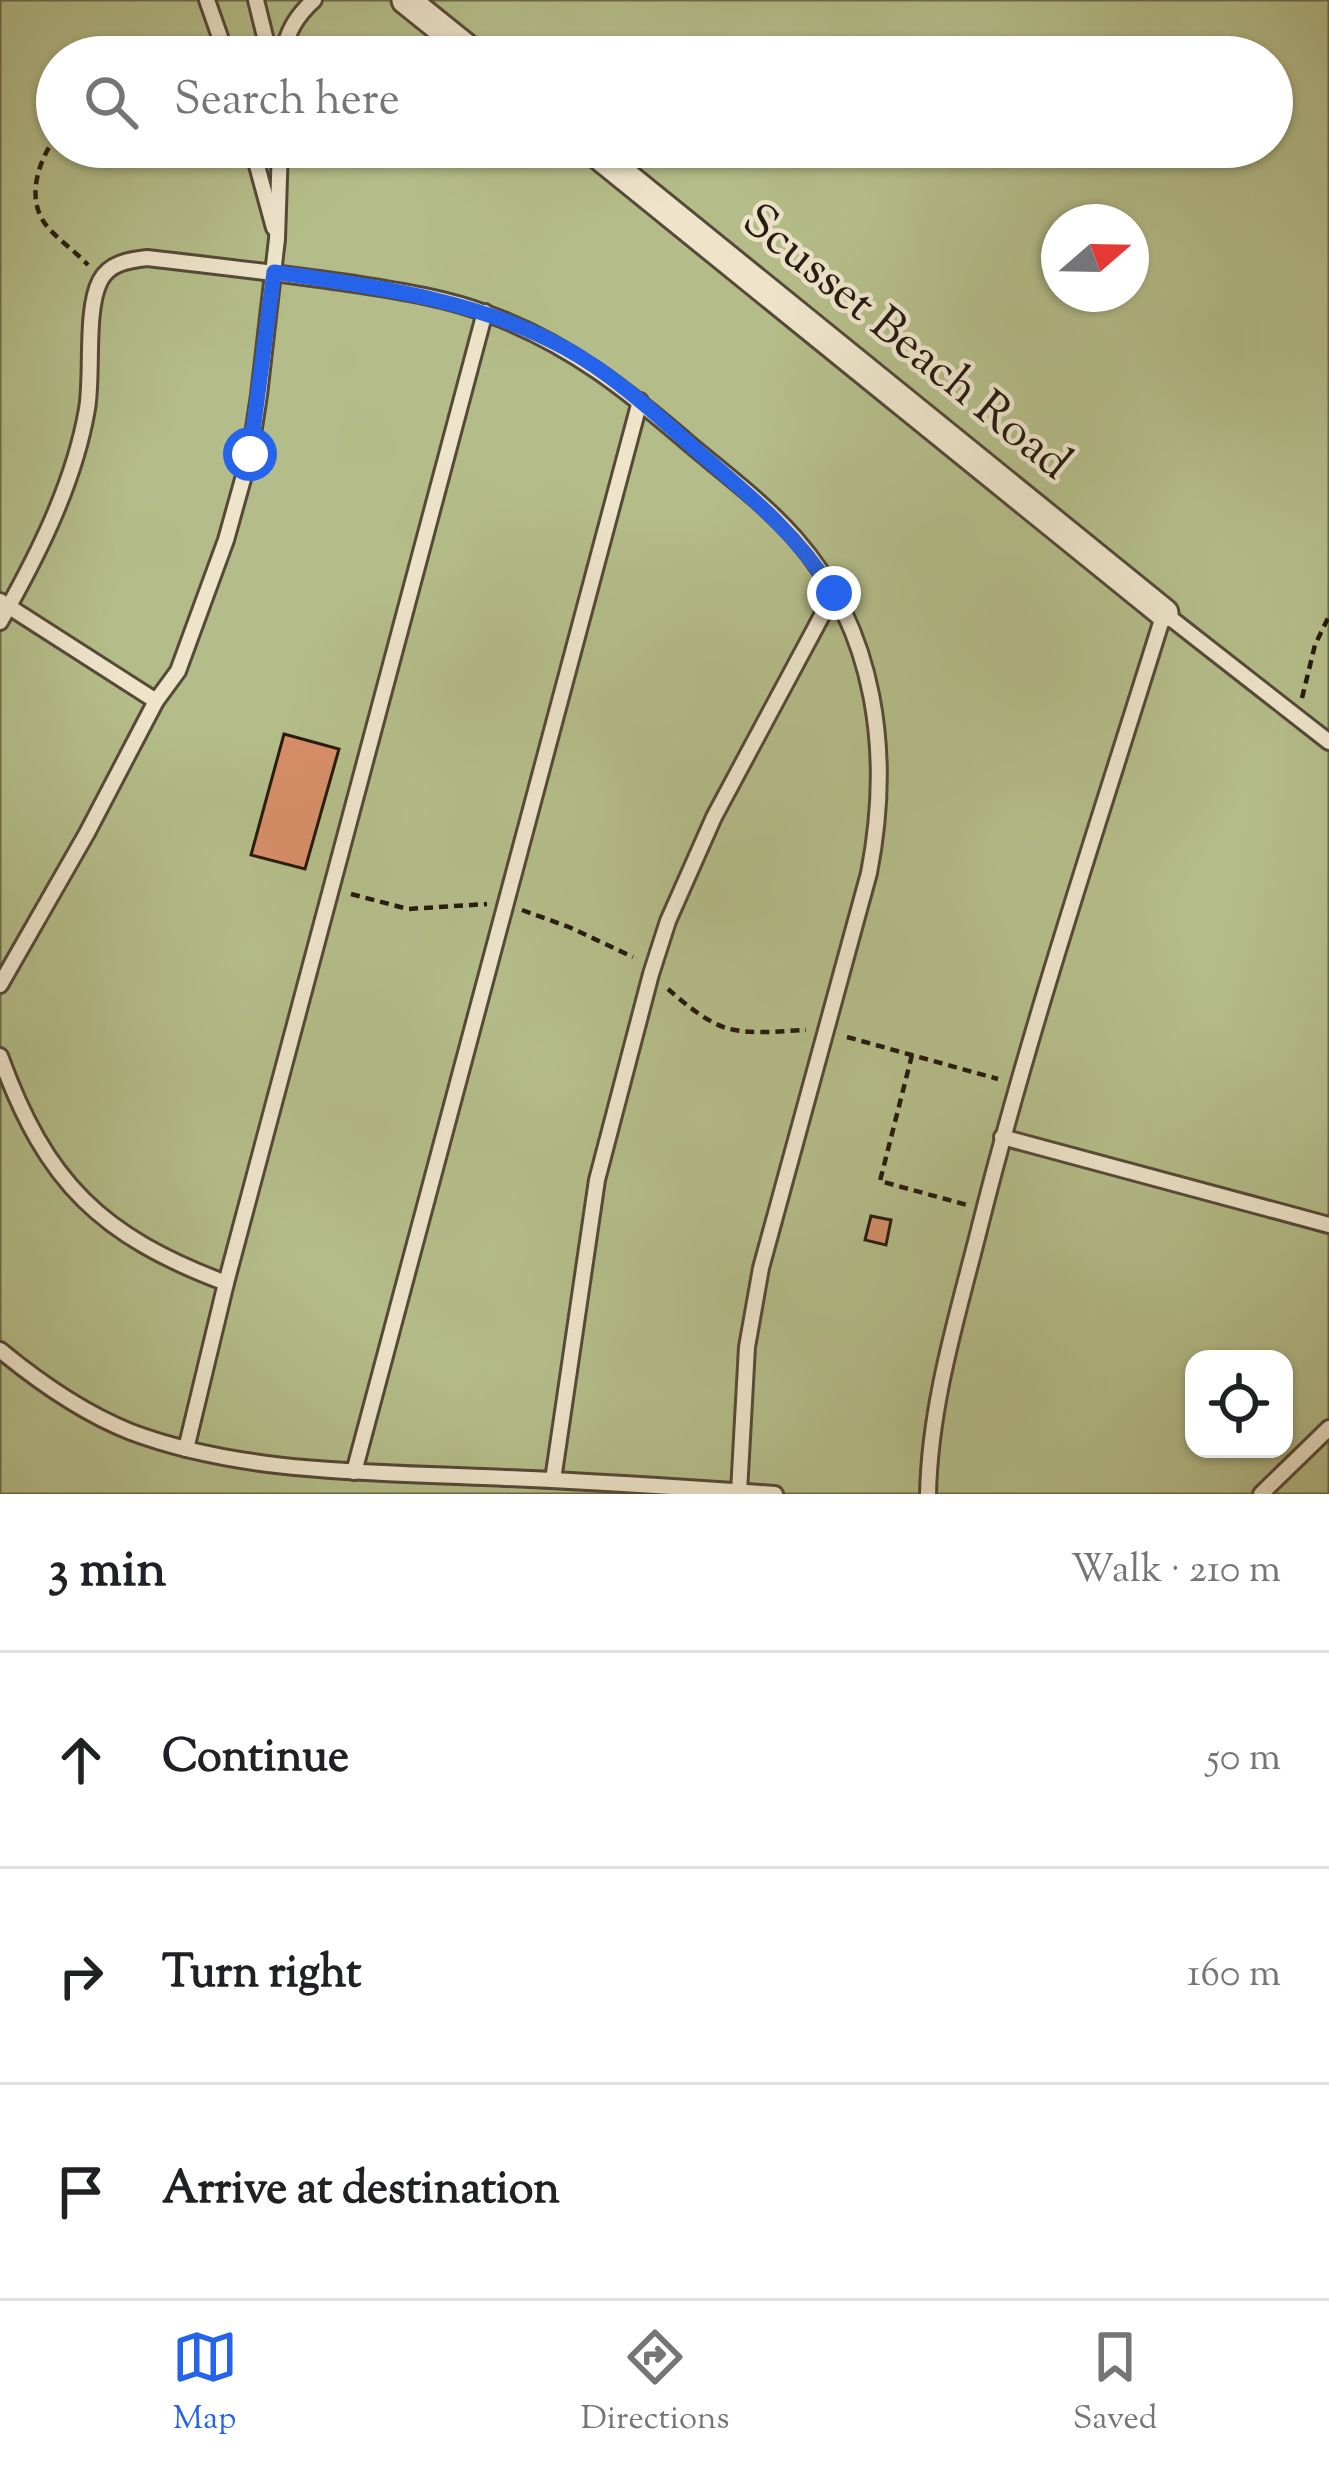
<!DOCTYPE html>
<meta charset="utf-8">
<style>
body{margin:0;font-family:"Sorts Mill Goudy",serif;background:#f2f2f2;color:#202124}
.controls{position:absolute;right:36px;bottom:36px;display:grid;overflow:hidden;border-radius:24px;box-shadow:0 3px 9px #0004}
.controls button{width:108px;height:108px;display:grid;place-items:center;padding:0;border:0;border-bottom:3px solid #e0e0e0;background:#fff;color:#202124;font:60px sans-serif}
.compass{position:absolute;left:1041px;top:204px;width:108px;height:108px;border-radius:50%;background:#fff;box-shadow:0 3px 9px #0004;rotate:70deg}
.stop{position:absolute;width:36px;height:36px;margin:-27px;border:9px solid #2563eb;border-radius:50%;background:#fff}
.stop.end{background:#2563eb;border-color:#fff;box-shadow:0 3px 12px #0008}
.list{margin:0;padding:0;list-style:none}
h2{display:flex;justify-content:space-between;align-items:center;height:156px;margin:0;padding:0 48px;font-size:51px}
h2 small{font-size:39px;font-weight:400;color:#757577}
.list li{display:grid;grid-template-columns:78px 1fr auto;gap:36px;align-items:center;box-sizing:border-box;height:216px;padding:0 48px;border-top:3px solid #e0e0e0}
.list b{display:block;font-size:45px;white-space:nowrap}
.list em{font-size:39px;font-style:normal;color:#757577}
.icon{flex:none;width:66px;height:66px;fill:none;stroke:currentColor;stroke-width:2;stroke-linecap:round;stroke-linejoin:round}
.map{position:relative;flex:none;width:1329px;height:1494px;overflow:hidden}
.search{position:absolute;background:#fff;box-shadow:0 3px 9px #0004;left:36px;right:36px;top:36px;height:132px;display:flex;align-items:center;gap:30px;box-sizing:border-box;padding:0 42px;border-radius:66px;color:#757577;font-size:45px}
.sheet{height:804px;background:#fff}
nav{display:flex;justify-content:space-around;align-items:center;box-sizing:border-box;height:168px;border-top:3px solid #e0e0e0;background:#fff;font-size:33px;color:#757577}
nav a{display:grid;justify-items:center;gap:6px}
nav .on{color:#2563eb}
.map>svg:first-child{display:block}
.green{fill:#b4bd89;stroke:#6e6c4d;stroke-width:3;fill-rule:evenodd}
.building{fill:#d78f69;stroke:#271a11;stroke-width:3}
.lines{fill:none;stroke-linecap:round;stroke-linejoin:round}
.service-casing{stroke:#564938;stroke-width:20}
.minor-casing{stroke:#564938;stroke-width:33}
.path{stroke:#271a11;stroke-width:4.5;stroke-dasharray:9 6;stroke-linecap:butt}
.service{stroke:#ede4ca;stroke-width:14}
.minor{stroke:#ede4ca;stroke-width:27}
.route{stroke:#2563eb;stroke-width:15}
.labels{text-anchor:middle;dominant-baseline:central;stroke-width:9;stroke-linejoin:round;paint-order:stroke}
.street-label{font-size:48px;fill:#271a11;stroke:#ede4ca}
</style>
<div class="map">
<svg width="1329" height="1494" viewBox="0 0 1329 1494">
<rect width="100%" height="100%" fill="#e4d5ad"/>
<filter id="stains"><feTurbulence type="fractalNoise" baseFrequency=".00167" numOctaves="4"/><feColorMatrix values="0 0 0 0 .2 0 0 0 0 .09 0 0 0 0 .02 0 0 0 .5 -.17"/></filter>
<radialGradient id="worn" r=".72"><stop offset=".6" stop-color="#630" stop-opacity="0"/><stop offset="1" stop-color="#630" stop-opacity=".3"/></radialGradient>
<path class="green" d="M0,0H1329V1494H0ZM57,57H1272V147H57ZM1059,222H1131V294H1059ZM1194,1359H1284V1449H1194Z"/>
<g class="building">
<polygon points="284,734 339,749 305,869 251,855"/>
<polygon points="871,1216 891,1220 886,1245 865,1240"/>
</g>
<g class="lines">
<g class="service-casing">
<g id="service">
<polyline points="207,0 227,57"/>
<polyline points="256,0 270,57"/>
<path d="M282,57C287,33 295,17 314,0"/>
<polyline points="252,147 274,228"/>
<polyline points="0,601 156,701"/>
<path d="M0,622C37,557 74,484 87,409C93,375 85,310 100,281C109,263 129,260 147,258C217,266 286,274 355,284C400,291 446,298 488,314C570,344 628,391 693,447C728,476 765,504 795,538C877,631 892,755 869,873L761,1268L747,1347L739,1492"/>
<polyline points="0,985 87,833 156,701 178,671 226,540 250,454 259,395 277,239 280,147"/>
<path d="M0,1056C46,1183 101,1236 226,1283"/>
<polyline points="1002,1137 1329,1225"/>
<path d="M0,1350C40,1383 83,1413 131,1432C240,1473 368,1472 483,1477C580,1481 677,1487 775,1494"/>
<polyline points="186,1449 226,1283 485,312"/>
<polyline points="354,1472 640,401"/>
<polyline points="553,1480 597,1180 651,974 668,921 714,817 834,593"/>
<path d="M928,1494C930,1402 958,1314 980,1226C1032,1019 1101,816 1164,613L1329,742"/>
<polyline points="1261,1494 1329,1428"/>
</g>
</g>
<g class="minor-casing">
<g id="minor">
<polyline points="406,0 477,57"/>
<polyline points="589,147 1164,613"/>
</g>
</g>
<g class="path">
<polyline points="114,57 119,50 119,36"/>
<path d="M57,135C39,159 25,198 46,225C57,239 75,251 88,265"/>
<polyline points="1302,698 1315,645 1329,616"/>
<polyline points="351,894 408,909 487,904"/>
<polyline points="522,910 569,927 633,957"/>
<path d="M668,989C684,1003 705,1021 726,1028C750,1035 781,1031 806,1030"/>
<polyline points="847,1037 998,1079"/>
<polyline points="912,1055 880,1181 967,1205"/>
</g>
<use href="#service" class="service"/>
<use href="#minor" class="minor"/>
</g>
<g class="lines">
<path class="route" d="M250,454L274,272C374,287 474,298 565,348C616,376 659,417 702,455C754,499 798,536 834,593"/>
</g>
<g class="labels">
<g class="street-label">
<text transform="translate(905 344) rotate(39)">Scusset Beach Road</text>
</g>
</g>
<rect width="100%" height="100%" filter="url(#stains)"/>
<rect width="100%" height="100%" fill="url(#worn)"/>
</svg>
<div class="controls">
<button><svg class="icon" aria-label="locate" viewBox="0 0 24 24"><circle cx="12" cy="12" r="6"/><path d="M12 2v4M12 18v4M2 12h4M18 12h4"/></svg></button>
</div>
<svg class="compass" viewBox="-18 -18 36 36"><path d="M0-13l5 13h-10z" fill="#e53935"/><path d="M0 13l5-13h-10z" fill="#757577"/></svg>
<div class="stop" style="left:250px;top:454px"></div>
<div class="stop end" style="left:834px;top:593px"></div>
<div class="search"><svg class="icon" aria-label="search" viewBox="0 0 24 24"><circle cx="10" cy="10" r="6"/><path d="M15 15l6 6"/></svg>Search here</div>
</div>
<section class="sheet">
<h2>3 min<small>Walk · 210 m</small></h2>
<ul class="list">
<li><svg class="icon" aria-label="ahead" viewBox="0 0 24 24"><path d="M12 20V5M6 11l6-6 6 6"/></svg><div><b>Continue</b></div><em>50 m</em></li>
<li><svg class="icon" aria-label="right" viewBox="0 0 24 24"><path d="M7 20v-9h11M14 6l5 5-5 5"/></svg><div><b>Turn right</b></div><em>160 m</em></li>
<li><svg class="icon" aria-label="arrive" viewBox="0 0 24 24"><path d="M6 21V4h12l-3 4 3 4H6"/></svg><div><b>Arrive at destination</b></div></li>
</ul>
</section>
<nav>
<a class="on"><svg class="icon" aria-label="map" viewBox="0 0 24 24"><path d="M3 6l6-2 6 2 6-2v14l-6 2-6-2-6 2zM9 4v14M15 6v14"/></svg>Map</a>
<a><svg class="icon" aria-label="directions" viewBox="0 0 24 24"><path d="M12 3l9 9-9 9-9-9zM9 14v-3h6M13 9l2 2-2 2"/></svg>Directions</a>
<a><svg class="icon" aria-label="saved" viewBox="0 0 24 24"><path d="M7 4h10v16l-5-4-5 4z"/></svg>Saved</a>
</nav>
